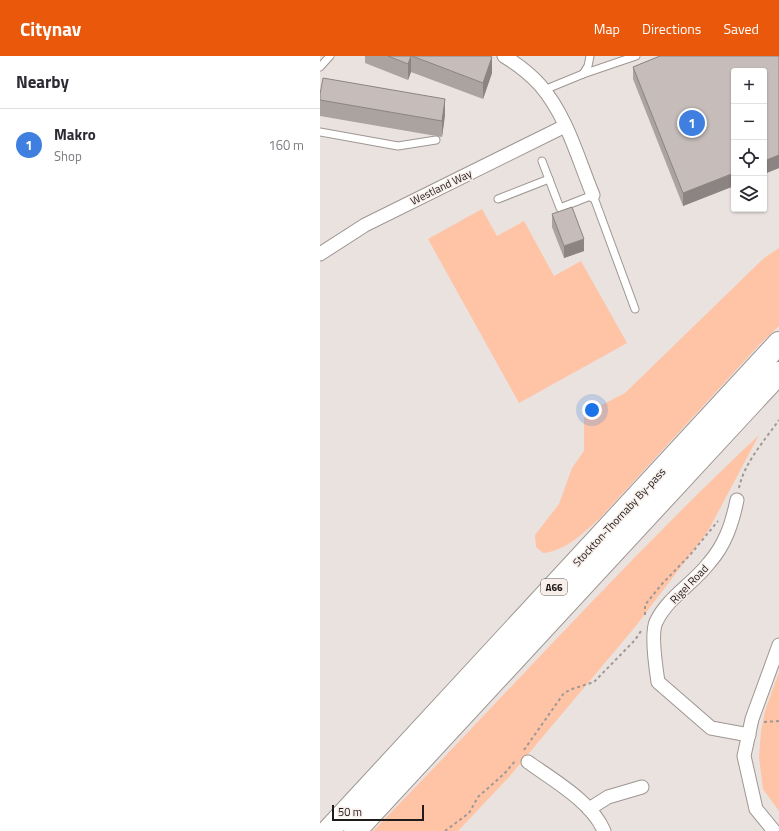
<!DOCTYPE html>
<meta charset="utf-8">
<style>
body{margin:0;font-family:"Titillium Web",sans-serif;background:#f7f7f7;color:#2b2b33}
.controls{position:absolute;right:12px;top:12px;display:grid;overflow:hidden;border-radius:4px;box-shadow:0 1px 3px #0004}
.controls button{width:36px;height:36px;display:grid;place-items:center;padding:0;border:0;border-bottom:1px solid #e1e1e2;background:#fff;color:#2b2b33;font:20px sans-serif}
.scale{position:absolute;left:12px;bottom:10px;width:92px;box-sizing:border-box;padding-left:4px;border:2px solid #1e1b1a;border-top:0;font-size:11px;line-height:14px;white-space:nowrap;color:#1e1b1a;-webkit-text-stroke:3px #f8efeb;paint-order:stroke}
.you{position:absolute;left:272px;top:354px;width:14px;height:14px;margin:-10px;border:3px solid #fff;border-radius:50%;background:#1a73e8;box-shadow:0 0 0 6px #1a73e833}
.badge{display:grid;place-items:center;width:26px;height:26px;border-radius:50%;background:#ea580c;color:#fff;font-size:13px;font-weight:700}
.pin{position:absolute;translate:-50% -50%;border:2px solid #fff;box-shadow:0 1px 4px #0006}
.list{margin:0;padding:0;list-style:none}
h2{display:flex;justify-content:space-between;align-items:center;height:52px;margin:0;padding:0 16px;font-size:17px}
h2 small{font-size:13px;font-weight:400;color:#7c7c81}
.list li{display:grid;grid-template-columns:26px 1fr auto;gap:12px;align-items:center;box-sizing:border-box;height:72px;padding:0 16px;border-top:1px solid #e1e1e2}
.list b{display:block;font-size:15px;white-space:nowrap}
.list p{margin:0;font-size:13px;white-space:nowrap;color:#7c7c81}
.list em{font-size:13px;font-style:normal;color:#7c7c81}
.icon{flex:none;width:22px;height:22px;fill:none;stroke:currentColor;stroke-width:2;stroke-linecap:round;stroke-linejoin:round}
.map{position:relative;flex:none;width:459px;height:775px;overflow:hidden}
header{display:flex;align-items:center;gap:24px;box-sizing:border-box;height:56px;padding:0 20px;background:#ea580c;color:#fff}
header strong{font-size:19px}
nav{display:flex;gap:22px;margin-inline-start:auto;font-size:14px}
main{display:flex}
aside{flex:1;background:#fff}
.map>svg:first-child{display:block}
.green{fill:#ffc3a6}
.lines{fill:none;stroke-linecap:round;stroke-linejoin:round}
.service-casing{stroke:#9e9692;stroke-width:9}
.minor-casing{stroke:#9e9692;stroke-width:15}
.trunk-casing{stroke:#9e9692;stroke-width:24}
.path{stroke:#9f9996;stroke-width:2;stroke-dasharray:3 3;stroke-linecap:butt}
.service{stroke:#fff;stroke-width:7}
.minor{stroke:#fff;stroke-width:13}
.trunk{stroke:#fff;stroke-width:22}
.wall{fill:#aaa3a0}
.shaded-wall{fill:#8b8482}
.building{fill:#c6bdba;stroke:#8b8482}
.labels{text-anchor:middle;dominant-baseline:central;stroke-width:3;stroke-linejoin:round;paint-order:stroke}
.shield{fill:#f8efeb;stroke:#5f5b59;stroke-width:1}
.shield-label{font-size:10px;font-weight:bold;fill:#1e1b1a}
.street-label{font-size:11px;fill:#1e1b1a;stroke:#f8efeb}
</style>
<header>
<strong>Citynav</strong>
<nav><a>Map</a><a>Directions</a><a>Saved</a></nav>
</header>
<main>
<aside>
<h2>Nearby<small></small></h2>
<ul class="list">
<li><span class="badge" style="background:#3f7fe0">1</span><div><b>Makro</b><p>Shop</p></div><em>160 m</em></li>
</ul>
</aside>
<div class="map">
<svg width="459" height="775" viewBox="0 0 459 775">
<rect width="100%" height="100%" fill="#eae2de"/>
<g class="green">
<polygon points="162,153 177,180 204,165 234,220 261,205 307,287 199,347 108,183"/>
<path d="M459,192V270L440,288L280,462C263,477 246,495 223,497L216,491L215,479L239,448L252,412L264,395V358L305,337L444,202Z"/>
<path d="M439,379L388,475L315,571L189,721L138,775H53C182,643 305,505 439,379Z"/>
<polygon points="459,616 459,755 443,733 439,701 441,675 445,655"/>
</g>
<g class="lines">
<g class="service-casing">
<g id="service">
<polyline points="0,11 10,0"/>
<polyline points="263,18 268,10 270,0"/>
<polyline points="224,34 263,18 316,0"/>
<polyline points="0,76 78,90 116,84"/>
<polyline points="222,105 240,152 273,139 315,253"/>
<polyline points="178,143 229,123"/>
</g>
</g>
<g class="minor-casing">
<g id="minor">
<path d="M184,0C197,8 210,18 220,29C247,60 258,103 273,139"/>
<polyline points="0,198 45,169 245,70"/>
<path d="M417,444C412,468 405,489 389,507C373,528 348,541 336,566C331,577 336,613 338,626L391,672L429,679"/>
<path d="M208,706C233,724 272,746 284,775"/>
<polyline points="269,753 288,741 322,731"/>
<polyline points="454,775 436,753 424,700 432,663 459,589"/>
</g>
</g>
<g class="trunk-casing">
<g id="trunk">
<polyline points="8,775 459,287"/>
<polyline points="35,775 459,317"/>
</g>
</g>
<g class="path">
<path d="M419,432C424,407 445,384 459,364"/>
<polyline points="325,559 325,549 341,529 370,499 398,465"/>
<polyline points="444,666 459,665"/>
<polyline points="204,694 244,637 252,633 274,626 315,584 321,575"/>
<polyline points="125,775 149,757 158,741 184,718 196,704"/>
</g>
<use href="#service" class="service"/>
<use href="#minor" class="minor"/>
<use href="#trunk" class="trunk"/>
</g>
<g class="wall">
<polygon points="45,0 170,0 172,17 163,43 91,16 88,24 45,7"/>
<polygon points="340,0 459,0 459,112 444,118 444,15 414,15 414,130 363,150 313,23 313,11"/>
<polygon points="0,38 125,59 122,81 0,60"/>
<polygon points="232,158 264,195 244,202 232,171"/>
</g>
<g class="shaded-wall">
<polygon points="91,0 91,16 88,24 88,8"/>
<polygon points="172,1 172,17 163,43 163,27"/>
<polygon points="125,43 125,59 122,81 122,65"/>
<polygon points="459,99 459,112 444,118 444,105"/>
<polygon points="414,117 414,130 363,150 363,137"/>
<polygon points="264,183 264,195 244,202 244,190"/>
</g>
<g class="building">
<polygon points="68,0 91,0 88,8"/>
<polygon points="92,0 170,0 172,1 163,27"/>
<polygon points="340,0 459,0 459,99 444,105 444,15 414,15 414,117 363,137 313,11"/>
<polygon points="3,22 125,43 122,65 0,44 0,38"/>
<polygon points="252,151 264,183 244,190 232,158"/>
</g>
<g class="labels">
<rect class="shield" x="221" y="523" width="26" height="16" rx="3"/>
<g class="shield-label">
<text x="234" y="531">A66</text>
</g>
<g class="street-label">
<text transform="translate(121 131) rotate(-26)">Westland Way</text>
<text transform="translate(299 461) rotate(-47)">Stockton-Thornaby By-pass</text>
<text transform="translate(369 528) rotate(-46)">Rigel Road</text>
</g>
</g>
</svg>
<div class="controls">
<button>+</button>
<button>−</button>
<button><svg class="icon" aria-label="locate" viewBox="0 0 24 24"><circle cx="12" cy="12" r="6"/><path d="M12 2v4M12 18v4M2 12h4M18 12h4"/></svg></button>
<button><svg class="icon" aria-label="layers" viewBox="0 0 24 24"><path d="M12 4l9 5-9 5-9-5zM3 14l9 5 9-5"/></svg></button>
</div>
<div class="scale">50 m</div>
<div class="you"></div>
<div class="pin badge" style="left:372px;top:67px;background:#3f7fe0">1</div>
</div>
</main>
